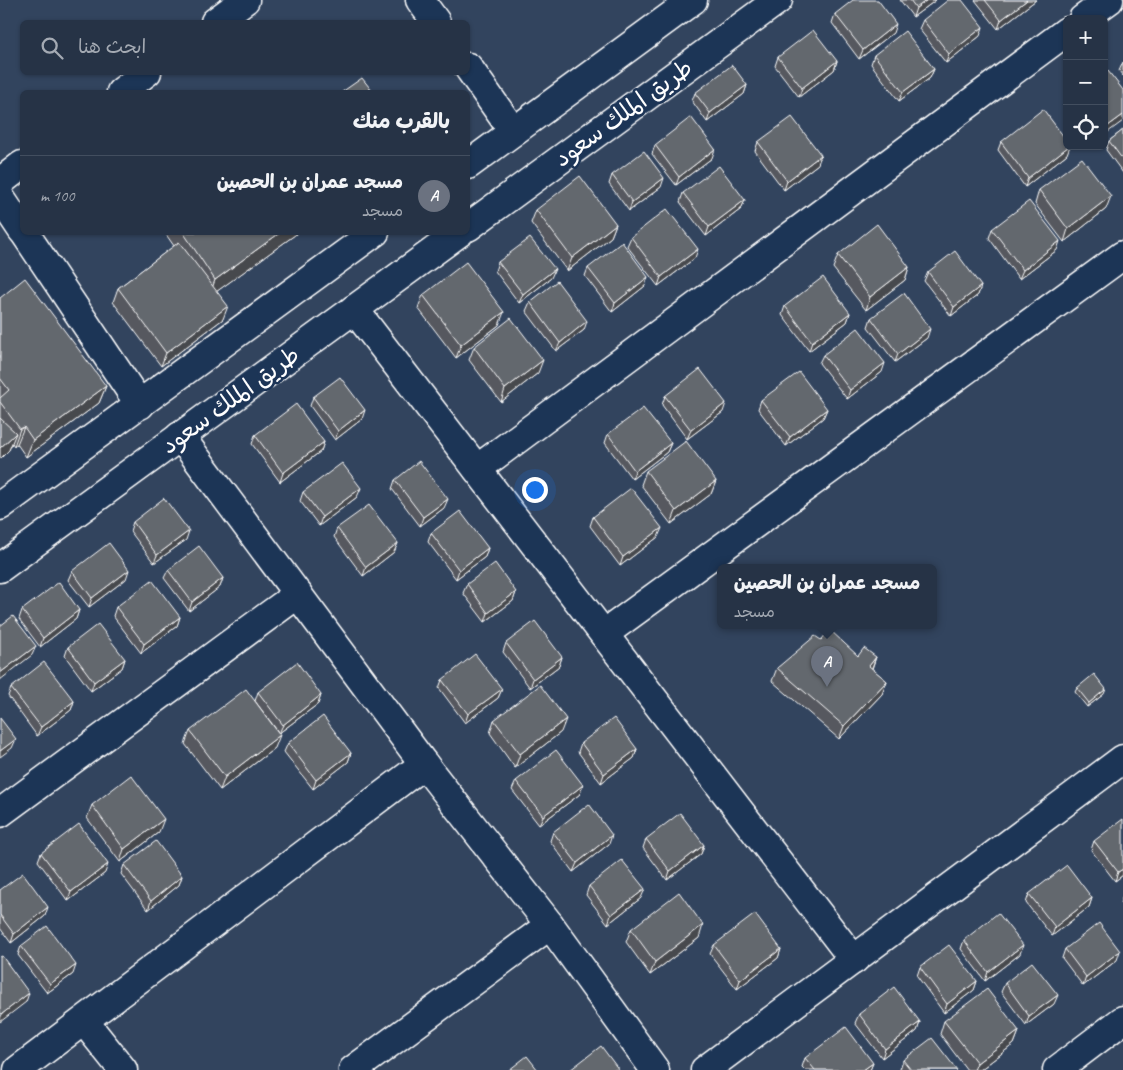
<!DOCTYPE html>
<html lang="ar">
<meta charset="utf-8">
<style>
body{margin:0;font-family:Caveat,"Playpen Sans Arabic",sans-serif;background:#2e3b4d;color:#f1f3f6;direction:rtl}
.controls{position:absolute;right:15px;top:15px;display:grid;overflow:hidden;border-radius:8px;box-shadow:0 1px 4px #0004}
.controls button{width:45px;height:45px;display:grid;place-items:center;padding:0;border:0;border-bottom:1px solid #424e5f;background:#263346;color:#f1f3f6;font:25px sans-serif}
.you{position:absolute;left:534px;top:489px;width:18px;height:18px;margin:-12px;border:4px solid #fff;border-radius:50%;background:#1a73e8;box-shadow:0 0 0 8px #1a73e833}
.badge{display:grid;place-items:center;width:32px;height:32px;border-radius:50%;background:#ea580c;color:#fff;font-size:16px;font-weight:700}
.pin{position:absolute;translate:-50% -41px;filter:drop-shadow(0 1px 2px #0008)}
.pin::after{content:'';position:absolute;top:26px;width:18px;height:15px;background:inherit;clip-path:polygon(0 0,100% 0,50% 100%)}
.popup{position:absolute;left:717px;top:564px;width:220px;height:65px;box-sizing:border-box;display:grid;place-content:center;border-radius:8px;background:#263346;filter:drop-shadow(0 1px 4px #0005);font-size:16px;white-space:nowrap;color:#a4aab3}
.popup b{font-size:19px;color:#f1f3f6}
.popup::after{content:'';position:absolute;left:50%;top:100%;margin-left:-10px;border:10px solid transparent;border-top-color:#263346}
.list{margin:0;padding:0;list-style:none}
h2{display:flex;justify-content:space-between;align-items:center;height:65px;margin:0;padding:0 20px;font-size:21px}
h2 small{font-size:16px;font-weight:400;color:#a4aab3}
.list li{display:grid;grid-template-columns:32px 1fr auto;gap:15px;align-items:center;box-sizing:border-box;height:80px;padding:0 20px;border-top:1px solid #424e5f}
.list b{display:block;font-size:19px;white-space:nowrap}
.list p{margin:0;font-size:16px;white-space:nowrap;color:#a4aab3}
.list em{font-size:16px;font-style:normal;color:#a4aab3}
.icon{flex:none;width:28px;height:28px;fill:none;stroke:currentColor;stroke-width:2;stroke-linecap:round;stroke-linejoin:round}
.map{position:relative;flex:none;width:1123px;height:1070px;overflow:hidden;direction:ltr}
.search{position:absolute;background:#263346;box-shadow:0 1px 4px #0004;left:20px;top:20px;width:450px;height:55px;display:flex;align-items:center;gap:12px;box-sizing:border-box;padding:0 18px;border-radius:8px;color:#a4aab3;font-size:19px}
.panel{position:absolute;background:#263346;box-shadow:0 1px 4px #0004;left:20px;top:90px;width:450px;height:145px;border-radius:8px;direction:rtl}
.map>svg:first-child{display:block}
.lines{fill:none;stroke-linecap:round;stroke-linejoin:round}
.street-casing{stroke:#fff;stroke-width:31}
.secondary-casing{stroke:#fff;stroke-width:31}
.street{stroke:#1d3557;stroke-width:28}
.secondary{stroke:#1d3557;stroke-width:28}
.wall{fill:#56595f;stroke:#fff}
.shaded-wall{fill:#46484d;stroke:#fff}
.building{fill:#64676e;stroke:#fff}
.labels{text-anchor:middle;dominant-baseline:central;stroke-width:5;stroke-linejoin:round;paint-order:stroke}
.street-label{font-size:24px;fill:#fff;stroke:#1d3557}
</style>
<div class="map">
<svg width="1123" height="1070" viewBox="0 0 1123 1070">
<rect width="100%" height="100%" fill="#32445e"/>
<filter id="ink" filterUnits="userSpaceOnUse"><feTurbulence type="fractalNoise" baseFrequency=".02" numOctaves="2"/><feDisplacementMap in="SourceGraphic" scale="10" xChannelSelector="R" yChannelSelector="G"/><feConvolveMatrix kernelMatrix="1 2 1 2 8 2 1 2 1" color-interpolation-filters="sRGB"/></filter>
<g filter="url(#ink)">
<g class="lines">
<g class="street-casing">
<g id="street">
<polyline points="420,0 436,22"/>
<polyline points="1083,19 1109,0"/>
<polyline points="215,22 245,0"/>
<polyline points="468,67 513,131"/>
<polyline points="121,92 147,72"/>
<polyline points="0,182 22,165"/>
<polyline points="0,197 22,230"/>
<polyline points="24,232 140,405"/>
<polyline points="354,309 854,960"/>
<polyline points="180,436 424,764 550,925 655,1070"/>
<polyline points="477,469 1067,31"/>
<polyline points="604,634 1123,255"/>
<polyline points="0,813 298,594"/>
<polyline points="84,1021 123,1070"/>
<polyline points="18,1070 424,764"/>
<polyline points="353,1070 550,925"/>
<polyline points="705,1070 1123,759"/>
<polyline points="1057,1070 1123,1020"/>
</g>
</g>
<g class="secondary-casing">
<g id="secondary">
<polyline points="468,165 693,0"/>
<polyline points="468,227 778,0"/>
<polyline points="0,506 375,232"/>
<polyline points="0,568 460,232"/>
</g>
</g>
<use href="#street" class="street"/>
<use href="#secondary" class="secondary"/>
</g>
<g class="wall">
<polygon points="900,0 936,0 913,17"/>
<polygon points="975,0 1036,0 998,29"/>
<polygon points="835,14 893,33 859,59 832,23"/>
<polygon points="923,20 980,36 946,63 919,29"/>
<polygon points="874,55 934,69 930,78 899,101 871,64"/>
<polygon points="778,57 837,61 834,70 799,97 775,66"/>
<polygon points="1123,62 1123,76 1119,71"/>
<polygon points="747,85 744,94 707,122 692,101 695,93"/>
<polygon points="1123,130 1123,173 1106,150 1109,141"/>
<polygon points="758,142 818,164 784,190 755,151"/>
<polygon points="1001,142 1067,154 1025,187 998,150"/>
<polygon points="655,145 712,158 676,185 652,154"/>
<polygon points="612,175 661,187 629,211 609,184"/>
<polygon points="1039,190 1106,209 1064,242 1035,204"/>
<polygon points="683,193 745,200 741,209 706,236 680,202"/>
<polygon points="536,210 616,224 611,237 567,271 531,223"/>
<polygon points="992,229 1057,250 1019,279 989,238"/>
<polygon points="166,232 299,232 217,291 223,319 161,366 113,302 118,288 174,246 165,233"/>
<polygon points="631,237 695,258 658,286 627,246"/>
<polygon points="838,255 909,267 905,280 866,310 833,268"/>
<polygon points="498,262 551,278 519,303 495,271"/>
<polygon points="588,268 645,286 612,312 585,276"/>
<polygon points="928,272 981,286 978,295 951,316 924,281"/>
<polygon points="423,295 499,325 456,358 418,308"/>
<polygon points="0,298 106,386 99,403 26,457 17,444 14,446 12,443 9,450 0,459"/>
<polygon points="530,302 584,330 556,351 526,311"/>
<polygon points="785,306 850,313 847,322 809,351 782,315"/>
<polygon points="871,318 927,338 895,362 868,327"/>
<polygon points="474,347 538,373 501,402 469,360"/>
<polygon points="823,355 882,372 847,399 819,363"/>
<polygon points="665,396 723,412 687,439 662,405"/>
<polygon points="313,397 362,419 335,440 310,406"/>
<polygon points="761,400 827,409 823,418 786,446 758,409"/>
<polygon points="608,434 671,443 667,452 632,479 605,443"/>
<polygon points="255,435 324,442 321,451 280,482 252,444"/>
<polygon points="646,471 716,481 711,494 671,524 641,485"/>
<polygon points="395,480 444,508 420,526 392,489"/>
<polygon points="303,492 357,497 319,526 300,501"/>
<polygon points="593,517 658,537 620,566 590,526"/>
<polygon points="133,522 186,540 154,563 130,531"/>
<polygon points="337,528 398,543 394,552 363,576 334,537"/>
<polygon points="431,533 488,548 485,557 456,579 428,542"/>
<polygon points="168,570 223,578 220,587 189,611 164,578"/>
<polygon points="72,571 126,579 89,607 68,580"/>
<polygon points="467,584 516,592 513,601 485,622 463,593"/>
<polygon points="116,607 180,617 177,626 141,653 113,616"/>
<polygon points="22,610 79,610 76,619 40,647 19,619"/>
<polygon points="821,640 858,656 876,657 872,669 887,681 882,694 839,739 772,681 777,668"/>
<polygon points="506,643 562,657 559,666 530,688 503,652"/>
<polygon points="68,647 125,659 122,668 91,691 65,656"/>
<polygon points="442,680 502,689 498,698 465,723 439,688"/>
<polygon points="11,688 74,701 71,710 37,736 8,696"/>
<polygon points="1077,688 1104,694 1087,707 1075,692"/>
<polygon points="258,692 321,695 318,704 279,733 255,701"/>
<polygon points="494,720 561,732 515,768 490,733"/>
<polygon points="190,731 275,748 220,790 185,744"/>
<polygon points="288,743 351,753 348,762 313,789 284,752"/>
<polygon points="581,743 637,749 634,758 601,783 578,752"/>
<polygon points="516,781 583,785 580,794 539,825 512,790"/>
<polygon points="92,805 159,832 120,862 87,818"/>
<polygon points="553,832 609,844 573,872 550,841"/>
<polygon points="646,839 704,845 701,854 667,880 643,848"/>
<polygon points="1094,841 1123,875 1115,881 1091,850"/>
<polygon points="41,853 105,873 68,901 38,861"/>
<polygon points="124,865 182,876 179,885 148,910 121,874"/>
<polygon points="589,886 641,898 608,924 586,895"/>
<polygon points="0,890 45,916 11,943 0,928"/>
<polygon points="1029,894 1092,898 1089,907 1052,936 1026,903"/>
<polygon points="1123,896 1123,906 1120,903"/>
<polygon points="631,929 699,938 650,975 626,942"/>
<polygon points="964,940 1020,954 985,981 961,949"/>
<polygon points="714,945 781,949 778,958 737,989 710,954"/>
<polygon points="21,946 73,974 47,993 18,955"/>
<polygon points="1065,949 1117,960 1083,986 1062,958"/>
<polygon points="920,967 977,981 974,990 944,1013 917,976"/>
<polygon points="1005,983 1054,1004 1026,1025 1001,992"/>
<polygon points="859,1014 920,1022 917,1031 882,1058 855,1023"/>
<polygon points="944,1021 1019,1031 1014,1044 980,1070 967,1070 940,1034"/>
<polygon points="805,1058 873,1063 870,1070 805,1070 802,1067"/>
<polygon points="903,1060 957,1070 901,1070 900,1069"/>
</g>
<g class="shaded-wall">
<polygon points="927,0 936,0 913,17 916,8"/>
<polygon points="1027,0 1036,0 998,29 1001,20"/>
<polygon points="896,24 893,33 859,59 863,50"/>
<polygon points="983,27 980,36 946,63 949,54"/>
<polygon points="837,61 834,70 799,97 802,88"/>
<polygon points="934,69 930,78 899,101 903,92"/>
<polygon points="747,85 744,94 707,122 710,113"/>
<polygon points="1123,115 1123,121 1104,135 1104,129"/>
<polygon points="1069,146 1070,146 1067,154 1025,187 1028,178"/>
<polygon points="715,149 712,158 676,185 679,177"/>
<polygon points="821,155 818,164 784,190 787,181"/>
<polygon points="664,178 661,187 629,211 632,202"/>
<polygon points="1111,196 1106,209 1064,242 1068,229"/>
<polygon points="745,200 741,209 706,236 709,227"/>
<polygon points="616,224 611,237 567,271 572,258"/>
<polygon points="281,232 299,232 209,297 215,280"/>
<polygon points="1060,241 1057,250 1019,279 1023,270"/>
<polygon points="698,249 695,258 658,286 661,277"/>
<polygon points="909,267 905,280 866,310 870,297"/>
<polygon points="555,269 551,278 519,303 523,294"/>
<polygon points="648,277 645,286 612,312 615,303"/>
<polygon points="981,286 978,295 951,316 954,307"/>
<polygon points="228,306 223,319 161,366 166,353"/>
<polygon points="504,312 499,325 456,358 461,345"/>
<polygon points="850,313 847,322 809,351 812,342"/>
<polygon points="587,321 584,330 556,351 560,343"/>
<polygon points="930,329 927,338 895,362 898,354"/>
<polygon points="543,360 538,373 501,402 505,389"/>
<polygon points="885,363 882,372 847,399 850,390"/>
<polygon points="106,386 99,403 26,457 33,440"/>
<polygon points="726,403 723,412 687,439 691,430"/>
<polygon points="827,409 823,418 786,446 790,437"/>
<polygon points="365,410 362,419 335,440 338,431"/>
<polygon points="24,427 17,444 14,446 20,429"/>
<polygon points="16,433 9,450 0,459 0,448"/>
<polygon points="324,442 321,451 280,482 283,473"/>
<polygon points="671,443 667,452 632,479 635,471"/>
<polygon points="716,481 711,494 671,524 676,511"/>
<polygon points="361,488 357,497 319,526 322,517"/>
<polygon points="448,499 444,508 420,526 423,517"/>
<polygon points="662,528 658,537 620,566 623,557"/>
<polygon points="189,531 186,540 154,563 157,555"/>
<polygon points="398,543 394,552 363,576 366,567"/>
<polygon points="488,548 485,557 456,579 459,570"/>
<polygon points="129,570 126,579 89,607 92,598"/>
<polygon points="223,578 220,587 189,611 192,602"/>
<polygon points="516,592 513,601 485,622 488,613"/>
<polygon points="79,610 76,619 40,647 43,638"/>
<polygon points="180,617 177,626 141,653 144,644"/>
<polygon points="36,646 32,655 0,680 0,673"/>
<polygon points="562,657 559,666 530,688 533,679"/>
<polygon points="876,657 871,670 869,666"/>
<polygon points="125,659 122,668 91,691 94,682"/>
<polygon points="887,681 882,694 839,739 844,726"/>
<polygon points="502,689 498,698 465,723 468,714"/>
<polygon points="1106,689 1104,694 1087,707 1089,703"/>
<polygon points="321,695 318,704 279,733 283,725"/>
<polygon points="74,701 71,710 37,736 41,727"/>
<polygon points="566,719 561,732 515,768 520,754"/>
<polygon points="280,735 275,748 220,790 225,777"/>
<polygon points="16,739 12,748 0,757 0,751"/>
<polygon points="637,749 634,758 601,783 604,774"/>
<polygon points="351,753 348,762 313,789 316,780"/>
<polygon points="583,785 580,794 539,825 543,816"/>
<polygon points="164,819 159,832 120,862 124,849"/>
<polygon points="612,835 609,844 573,872 577,863"/>
<polygon points="704,845 701,854 667,880 670,871"/>
<polygon points="108,864 105,873 68,901 71,892"/>
<polygon points="1123,869 1123,875 1115,881 1118,872"/>
<polygon points="182,876 179,885 148,910 151,901"/>
<polygon points="645,889 641,898 608,924 611,915"/>
<polygon points="1092,898 1089,907 1052,936 1055,927"/>
<polygon points="48,907 45,916 11,943 14,934"/>
<polygon points="703,925 699,938 650,975 655,962"/>
<polygon points="1023,945 1020,954 985,981 988,972"/>
<polygon points="781,949 778,958 737,989 740,980"/>
<polygon points="1120,951 1117,960 1083,986 1086,977"/>
<polygon points="76,965 73,974 47,993 50,984"/>
<polygon points="977,981 974,990 944,1013 947,1004"/>
<polygon points="29,993 26,1002 0,1022 0,1019 2,1014"/>
<polygon points="1058,995 1054,1004 1026,1025 1029,1016"/>
<polygon points="920,1022 917,1031 882,1058 885,1049"/>
<polygon points="1019,1031 1014,1044 980,1070 974,1070 977,1063"/>
<polygon points="873,1063 870,1070 863,1070"/>
</g>
<g class="building">
<polygon points="853,0 878,0 896,24 863,50 835,14"/>
<polygon points="910,0 927,0 916,8"/>
<polygon points="948,0 962,0 983,27 949,54 923,20"/>
<polygon points="985,0 1027,0 1001,20"/>
<polygon points="813,30 837,61 802,88 778,57"/>
<polygon points="905,31 934,69 903,92 874,55"/>
<polygon points="732,65 747,85 710,113 695,93"/>
<polygon points="1108,71 1123,90 1123,115 1104,129 1104,74"/>
<polygon points="362,78 373,92 342,92"/>
<polygon points="1043,109 1067,141 1067,146 1069,146 1028,178 1001,142"/>
<polygon points="691,117 715,149 679,177 655,145"/>
<polygon points="792,117 821,155 787,181 758,142"/>
<polygon points="1123,130 1123,160 1109,141"/>
<polygon points="644,151 664,178 632,202 612,175"/>
<polygon points="1082,158 1111,196 1068,229 1039,190"/>
<polygon points="719,166 745,200 709,227 683,193"/>
<polygon points="580,176 616,224 572,258 536,210"/>
<polygon points="1029,201 1060,241 1023,270 992,229"/>
<polygon points="667,209 698,249 661,277 631,237"/>
<polygon points="877,224 909,267 870,297 838,255"/>
<polygon points="183,232 281,232 215,280"/>
<polygon points="530,238 555,269 523,294 498,262"/>
<polygon points="179,242 228,306 166,353 118,288"/>
<polygon points="622,242 648,277 615,303 588,268"/>
<polygon points="955,251 981,286 954,307 928,272"/>
<polygon points="466,262 504,312 461,345 423,295"/>
<polygon points="823,277 850,313 812,342 785,306"/>
<polygon points="25,278 106,386 33,440 24,427 20,429 14,421 0,402 0,398 9,390 0,378 0,298"/>
<polygon points="557,281 587,321 560,343 530,302"/>
<polygon points="904,293 930,329 898,354 871,318"/>
<polygon points="511,318 543,360 505,389 474,347"/>
<polygon points="858,328 885,363 850,390 823,355"/>
<polygon points="700,369 726,403 691,430 665,396"/>
<polygon points="799,372 827,409 790,437 761,400"/>
<polygon points="340,377 365,410 338,431 313,397"/>
<polygon points="296,404 324,442 283,473 255,435"/>
<polygon points="643,408 671,443 635,471 608,434"/>
<polygon points="0,418 16,433 0,448"/>
<polygon points="686,441 716,481 676,511 646,471"/>
<polygon points="419,461 448,499 423,517 395,480"/>
<polygon points="342,463 361,488 322,517 303,492"/>
<polygon points="631,488 662,528 623,557 593,517"/>
<polygon points="164,498 189,531 157,555 133,522"/>
<polygon points="369,505 398,543 366,567 337,528"/>
<polygon points="460,511 488,548 459,570 431,533"/>
<polygon points="109,543 129,570 92,598 72,571"/>
<polygon points="199,546 223,578 192,602 168,570"/>
<polygon points="495,563 516,592 488,613 467,584"/>
<polygon points="152,580 180,617 144,644 116,607"/>
<polygon points="59,582 79,610 43,638 22,610"/>
<polygon points="13,616 36,646 0,673 0,626"/>
<polygon points="535,621 562,657 533,679 506,643"/>
<polygon points="98,624 125,659 94,682 68,647"/>
<polygon points="830,630 858,656 864,648 876,657 869,666 887,681 844,726 777,668 815,636 821,640"/>
<polygon points="475,654 502,689 468,714 442,680"/>
<polygon points="44,662 74,701 41,727 11,688"/>
<polygon points="297,662 321,695 283,725 258,692"/>
<polygon points="1094,674 1106,689 1089,703 1077,688"/>
<polygon points="540,685 566,719 520,754 494,720"/>
<polygon points="246,689 280,735 225,777 190,731"/>
<polygon points="323,716 351,753 316,780 288,743"/>
<polygon points="0,718 16,739 0,751"/>
<polygon points="614,718 637,749 604,774 581,743"/>
<polygon points="556,750 583,785 543,816 516,781"/>
<polygon points="131,775 164,819 124,849 92,805"/>
<polygon points="589,804 612,835 577,863 553,832"/>
<polygon points="680,813 704,845 670,871 646,839"/>
<polygon points="1123,819 1123,869 1118,872 1094,841"/>
<polygon points="79,824 108,864 71,892 41,853"/>
<polygon points="156,841 182,876 151,901 124,865"/>
<polygon points="622,860 645,889 611,915 589,886"/>
<polygon points="1067,865 1092,898 1055,927 1029,894"/>
<polygon points="23,873 48,907 14,934 0,915 0,890"/>
<polygon points="679,892 703,925 655,962 631,929"/>
<polygon points="998,913 1023,945 988,972 964,940"/>
<polygon points="755,914 781,949 740,980 714,945"/>
<polygon points="1099,923 1120,951 1086,977 1065,949"/>
<polygon points="47,926 76,965 50,984 21,946"/>
<polygon points="949,945 977,981 947,1004 920,967"/>
<polygon points="2,956 29,993 2,1014 0,1012 0,957"/>
<polygon points="1032,962 1058,995 1029,1016 1005,983"/>
<polygon points="894,987 920,1022 885,1049 859,1014"/>
<polygon points="987,989 1019,1031 977,1063 944,1021"/>
<polygon points="846,1027 873,1063 863,1070 815,1070 805,1058"/>
<polygon points="932,1038 957,1070 911,1070 903,1060"/>
<polygon points="601,1046 619,1070 570,1070"/>
<polygon points="527,1056 538,1070 509,1070"/>
</g>
</g>
<g class="labels">
<g class="street-label">
<text transform="translate(623 113) rotate(-36)">طريق الملك سعود</text>
<text transform="translate(230 400) rotate(-36)">طريق الملك سعود</text>
</g>
</g>
</svg>
<div class="controls">
<button>+</button>
<button>−</button>
<button><svg class="icon" aria-label="locate" viewBox="0 0 24 24"><circle cx="12" cy="12" r="6"/><path d="M12 2v4M12 18v4M2 12h4M18 12h4"/></svg></button>
</div>
<div class="you"></div>
<div class="pin badge" style="left:827px;top:687px;background:#6b7280">A</div>
<div class="popup"><b>مسجد عمران بن الحصين</b>مسجد</div>
<div class="search"><svg class="icon" aria-label="search" viewBox="0 0 24 24"><circle cx="10" cy="10" r="6"/><path d="M15 15l6 6"/></svg>ابحث هنا</div>
<section class="panel">
<h2>بالقرب منك<small></small></h2>
<ul class="list">
<li><span class="badge" style="background:#6b7280">A</span><div><b>مسجد عمران بن الحصين</b><p>مسجد</p></div><em>100 m</em></li>
</ul>
</section>
</div>
